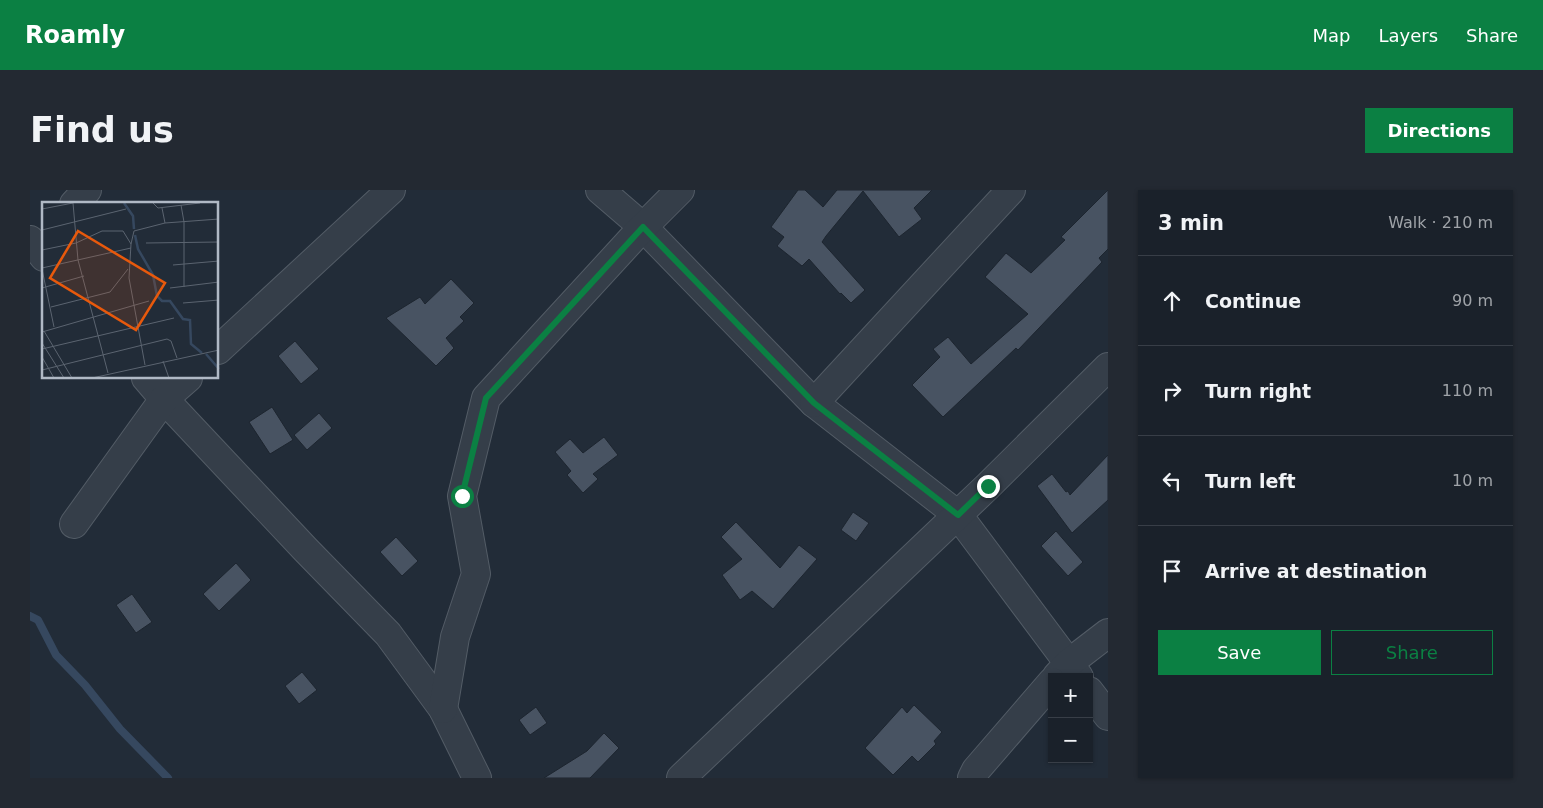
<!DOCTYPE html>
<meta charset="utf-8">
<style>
body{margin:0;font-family:"DejaVu Sans",sans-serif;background:#232932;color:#f1f3f6}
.controls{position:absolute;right:15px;bottom:15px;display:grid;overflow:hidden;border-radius:0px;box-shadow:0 1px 4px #0004}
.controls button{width:45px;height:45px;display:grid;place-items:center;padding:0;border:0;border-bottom:1px solid #383e47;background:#1a212a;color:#f1f3f6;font:25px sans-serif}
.stop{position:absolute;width:15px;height:15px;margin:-11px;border:4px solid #0b8043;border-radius:50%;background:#fff}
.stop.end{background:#0b8043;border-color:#fff;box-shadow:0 1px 5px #0008}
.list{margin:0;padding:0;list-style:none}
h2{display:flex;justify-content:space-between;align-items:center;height:65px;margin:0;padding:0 20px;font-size:21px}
h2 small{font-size:16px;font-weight:400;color:#9fa3a8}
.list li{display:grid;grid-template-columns:32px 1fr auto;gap:15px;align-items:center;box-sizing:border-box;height:90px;padding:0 20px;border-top:1px solid #383e47}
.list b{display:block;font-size:19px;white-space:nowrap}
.list em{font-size:16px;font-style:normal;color:#9fa3a8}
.actions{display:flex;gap:10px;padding:15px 20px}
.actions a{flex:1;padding:11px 0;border:1px solid #0b8043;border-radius:0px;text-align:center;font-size:18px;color:#0b8043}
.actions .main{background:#0b8043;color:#fff}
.icon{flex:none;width:28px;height:28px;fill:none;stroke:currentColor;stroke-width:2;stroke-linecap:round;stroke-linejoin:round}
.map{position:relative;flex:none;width:1078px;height:588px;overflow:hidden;border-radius:0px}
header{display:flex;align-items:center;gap:30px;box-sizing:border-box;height:70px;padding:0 25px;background:#0b8043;color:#fff}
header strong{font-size:24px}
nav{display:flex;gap:28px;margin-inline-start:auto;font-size:18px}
.intro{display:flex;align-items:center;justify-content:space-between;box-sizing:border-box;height:120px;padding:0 30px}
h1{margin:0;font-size:35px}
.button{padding:12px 22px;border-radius:0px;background:#0b8043;color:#fff;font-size:18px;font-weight:700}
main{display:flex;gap:30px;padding:0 30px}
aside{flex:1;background:#1a212a;border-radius:0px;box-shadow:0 1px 4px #0004}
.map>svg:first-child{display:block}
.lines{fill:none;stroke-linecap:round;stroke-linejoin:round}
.stream{stroke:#36485f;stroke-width:8}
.building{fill:#485362;stroke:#1d252f}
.minor-casing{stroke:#535c66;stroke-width:30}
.minor{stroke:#353e49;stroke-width:28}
.route{stroke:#0b8043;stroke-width:6}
.inset-river{fill:none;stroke:#36485f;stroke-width:2.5}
.inset-road{fill:none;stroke:#5b6470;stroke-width:1}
.view{fill:#e8590c;fill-opacity:0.15;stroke:#e8590c;stroke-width:2.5}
.inset-edge{fill:none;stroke:#b0b9c5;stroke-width:2.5}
</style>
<header>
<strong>Roamly</strong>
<nav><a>Map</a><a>Layers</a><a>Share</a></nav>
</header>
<div class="intro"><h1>Find us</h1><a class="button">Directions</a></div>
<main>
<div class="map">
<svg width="1078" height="588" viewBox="0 0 1078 588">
<rect width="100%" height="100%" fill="#222c38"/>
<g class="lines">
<polyline class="stream" points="0,426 8,430 26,465 55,495 90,539 138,588"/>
</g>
<g class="building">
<polygon points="768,0 775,0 793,17 807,0 902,0 884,18 892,29 869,47 833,1 796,46 792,52 835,100 821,113 811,103 810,104 779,69 772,76 747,56 754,47 741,37"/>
<polygon points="1078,0 1078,59 1069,68 1072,72 988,160 986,158 913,227 882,195 910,167 903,159 918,147 941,174 998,124 955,87 976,63 1001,83 1035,50 1031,47"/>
<polygon points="421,89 444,113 430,127 434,131 416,148 424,158 406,176 356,128 390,107 395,114"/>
<polygon points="265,151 289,179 271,194 248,166"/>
<polygon points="242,217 263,250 240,264 219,232"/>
<polygon points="289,223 302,238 277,260 264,245"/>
<polygon points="574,247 588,265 563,284 568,289 553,303 537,285 541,281 525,262 540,249 553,263"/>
<polygon points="1078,265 1078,310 1042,343 1007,296 1022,284 1036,302 1038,301 1040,305"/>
<polygon points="823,322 839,333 826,351 811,340"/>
<polygon points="706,332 750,378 769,355 787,369 743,419 722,401 710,410 692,385 712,369 691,347"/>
<polygon points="1026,341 1053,372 1038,386 1011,356"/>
<polygon points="366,347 388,371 372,386 350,362"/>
<polygon points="206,373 221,390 189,421 173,404"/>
<polygon points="102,404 122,432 106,443 86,415"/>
<polygon points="272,482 287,500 269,514 255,496"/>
<polygon points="884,515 912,542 904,551 906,554 888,572 882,566 863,585 835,558 872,517 877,523"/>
<polygon points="506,517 517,533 500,545 489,530"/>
<polygon points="574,543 589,558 560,588 514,588 557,561"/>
</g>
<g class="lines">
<g class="minor-casing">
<g id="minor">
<polyline points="570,0 613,37 784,213 928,325 1049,487"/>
<polyline points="44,14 57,0"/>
<polyline points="0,50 14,67"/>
<polyline points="188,160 361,0"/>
<polyline points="116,188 134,209 276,360 358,444 413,519 447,588"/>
<polyline points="784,213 981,0"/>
<polyline points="44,334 134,209 158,188"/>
<polyline points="1027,486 1039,473 1078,443"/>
<polyline points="1059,501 1078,526"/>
<polyline points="413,519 425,447 446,384 432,306 456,208 613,37 650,0"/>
<polyline points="651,588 958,296 1078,177"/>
<polyline points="942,588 946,580 1022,492"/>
</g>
</g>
<use href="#minor" class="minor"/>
</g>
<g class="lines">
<polyline class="route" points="432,306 456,208 613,37 784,213 928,325 958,296"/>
</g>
<g transform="translate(12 12)">
<rect width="176" height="176" fill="#222c38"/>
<path class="inset-river" d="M82,1L91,14L92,27M93,33L96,47L111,73L115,94L120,99H128L141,117L148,118L149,142L160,151M164,152L177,167"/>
<path class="inset-road" d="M31,1L36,58L66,171M111,1L116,6L158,1M139,3L142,20V85M120,6L123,21M0,7L31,1M0,28L84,7M104,41L177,40M89,42L87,76L103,163M0,48L34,41L60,29H81L89,42L92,29L123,21L177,17M131,63L177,59M0,66L89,46M0,67L12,125M0,86L42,74M128,86L177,80M141,101L177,98M9,105L68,90L86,67M2,129L30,176M0,130L107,99M0,141L22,176M0,147L132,116M0,155L12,176M121,159L127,176M0,168L125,137L129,139L135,156M50,176L177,148"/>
<path class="view" d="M36,29L123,81L94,128L8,76Z"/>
<rect width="176" height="176" class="inset-edge"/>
</g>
</svg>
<div class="controls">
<button>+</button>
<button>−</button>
</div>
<div class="stop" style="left:432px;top:306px"></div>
<div class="stop end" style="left:958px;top:296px"></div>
</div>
<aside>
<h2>3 min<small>Walk · 210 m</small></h2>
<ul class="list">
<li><svg class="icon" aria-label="ahead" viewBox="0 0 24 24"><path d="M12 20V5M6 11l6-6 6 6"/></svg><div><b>Continue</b></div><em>90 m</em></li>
<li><svg class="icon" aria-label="right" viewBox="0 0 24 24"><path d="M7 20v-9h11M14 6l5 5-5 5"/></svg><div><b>Turn right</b></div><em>110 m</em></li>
<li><svg class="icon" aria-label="left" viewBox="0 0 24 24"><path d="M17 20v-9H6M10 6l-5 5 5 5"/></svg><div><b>Turn left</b></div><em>10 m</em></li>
<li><svg class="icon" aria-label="arrive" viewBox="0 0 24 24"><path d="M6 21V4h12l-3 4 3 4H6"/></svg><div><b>Arrive at destination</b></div></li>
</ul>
<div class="actions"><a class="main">Save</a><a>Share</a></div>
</aside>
</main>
